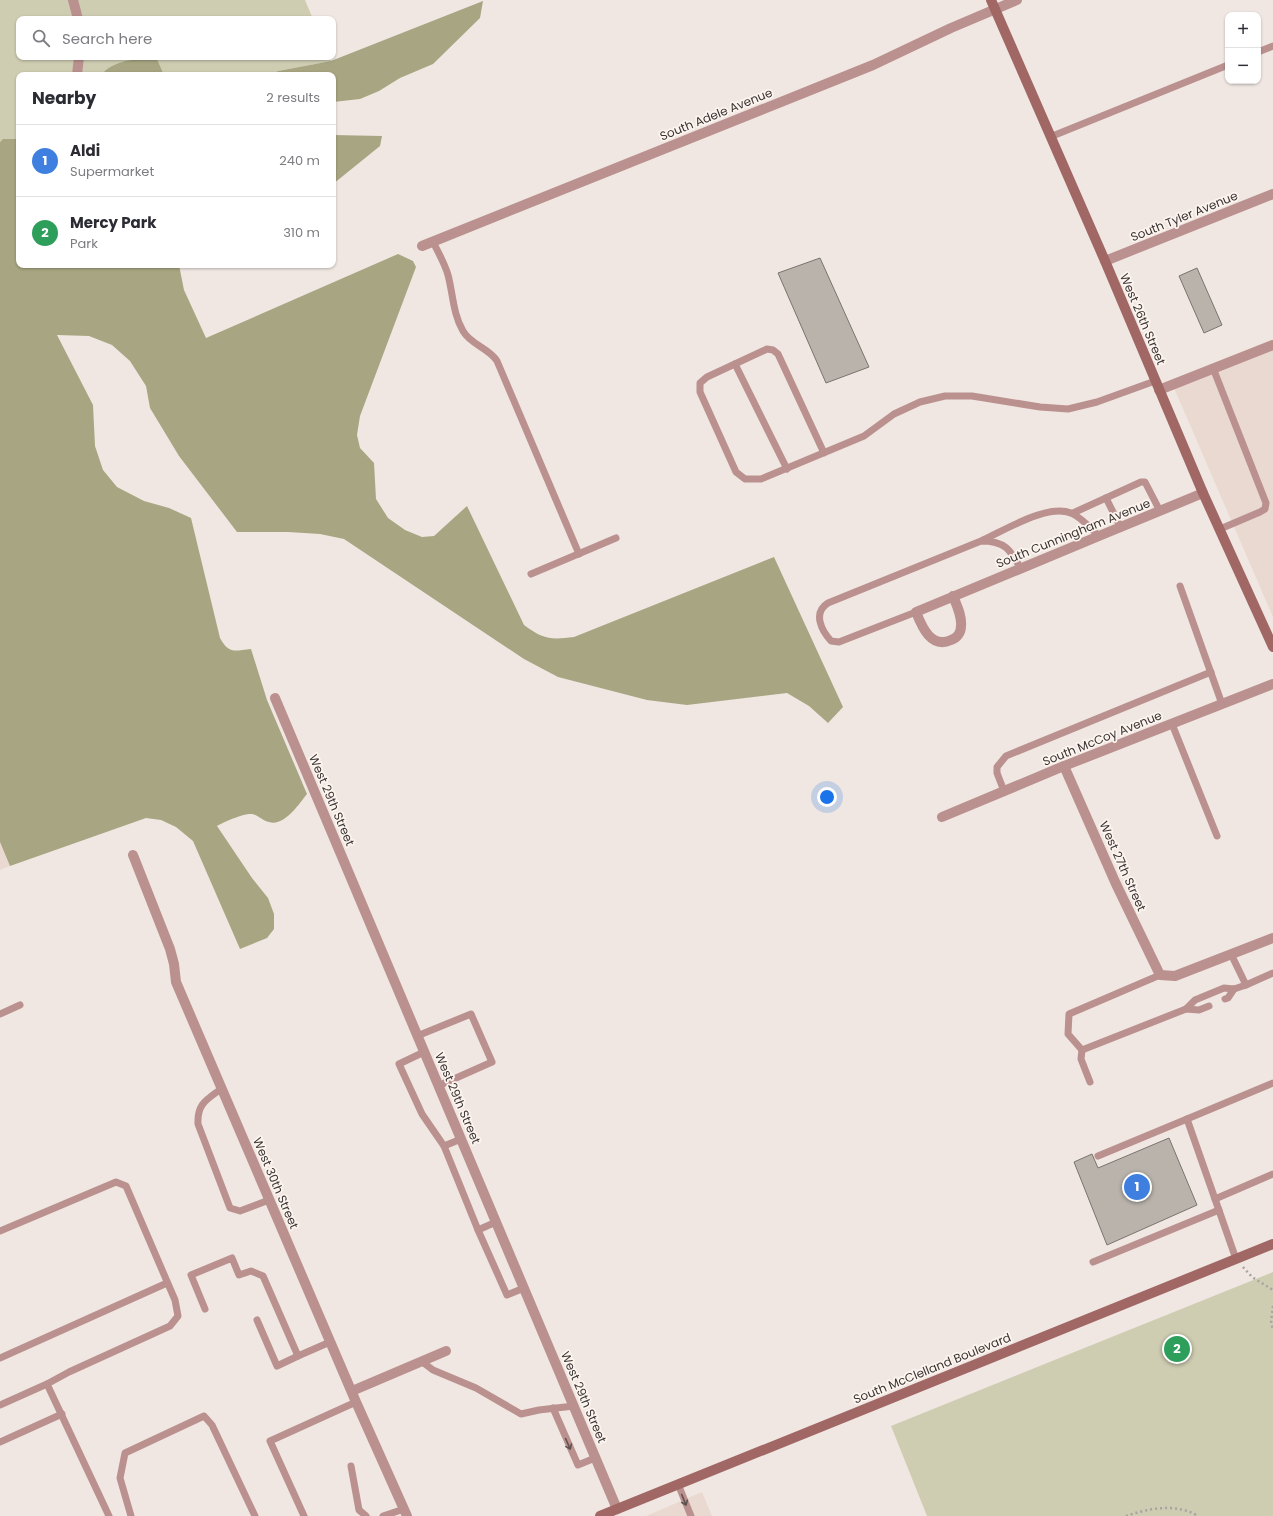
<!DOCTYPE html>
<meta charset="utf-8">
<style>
body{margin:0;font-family:Poppins,sans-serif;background:#f7f7f7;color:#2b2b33}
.controls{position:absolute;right:12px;top:12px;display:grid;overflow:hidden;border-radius:8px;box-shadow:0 1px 3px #0004}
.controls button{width:36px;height:36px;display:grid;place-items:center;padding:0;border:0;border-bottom:1px solid #e1e1e2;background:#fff;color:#2b2b33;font:20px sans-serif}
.you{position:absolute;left:827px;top:797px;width:14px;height:14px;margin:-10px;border:3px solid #fff;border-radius:50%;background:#1a73e8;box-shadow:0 0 0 6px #1a73e833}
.badge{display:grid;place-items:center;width:26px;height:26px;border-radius:50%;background:#468c85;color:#fff;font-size:13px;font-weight:700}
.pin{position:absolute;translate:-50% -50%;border:2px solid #fff;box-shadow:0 1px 4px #0006}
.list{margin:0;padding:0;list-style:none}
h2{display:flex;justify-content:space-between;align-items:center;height:52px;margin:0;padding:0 16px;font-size:17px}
h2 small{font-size:13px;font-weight:400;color:#7c7c81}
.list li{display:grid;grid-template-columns:26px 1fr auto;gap:12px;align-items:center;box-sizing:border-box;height:72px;padding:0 16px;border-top:1px solid #e1e1e2}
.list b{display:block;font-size:15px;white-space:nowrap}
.list p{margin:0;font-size:13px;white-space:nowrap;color:#7c7c81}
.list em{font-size:13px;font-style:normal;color:#7c7c81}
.icon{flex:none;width:22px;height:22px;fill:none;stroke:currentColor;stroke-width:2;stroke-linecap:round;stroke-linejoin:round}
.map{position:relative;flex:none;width:1273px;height:1516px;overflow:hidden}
.search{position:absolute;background:#fff;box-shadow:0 1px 3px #0004;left:16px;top:16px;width:320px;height:44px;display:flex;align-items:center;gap:10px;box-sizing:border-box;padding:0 14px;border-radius:8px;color:#7c7c81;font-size:15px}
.panel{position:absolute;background:#fff;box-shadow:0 1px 3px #0004;left:16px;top:72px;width:320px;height:196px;border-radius:8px}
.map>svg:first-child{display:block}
.built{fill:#ead9d0}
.green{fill:#cecdb2}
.forest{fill:#a8a582}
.building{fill:#b9b3ac;stroke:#79746e}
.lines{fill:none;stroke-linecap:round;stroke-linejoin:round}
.path{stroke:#a9a29f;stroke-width:2.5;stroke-dasharray:2 3;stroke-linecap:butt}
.lane{stroke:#ba918f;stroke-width:7}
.street{stroke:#ba918f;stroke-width:10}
.secondary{stroke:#a06764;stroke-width:10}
.oneway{stroke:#60514f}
.labels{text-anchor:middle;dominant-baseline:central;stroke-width:3.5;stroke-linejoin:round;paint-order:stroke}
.street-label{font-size:12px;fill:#393533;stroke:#fdf4ef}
</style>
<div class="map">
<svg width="1273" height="1516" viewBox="0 0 1273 1516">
<rect width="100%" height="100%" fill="#f0e7e2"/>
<g class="built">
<polygon points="1273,339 1273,617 1171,381"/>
<polygon points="0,842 10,866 0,870"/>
<polygon points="702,1492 712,1516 646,1516"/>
</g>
<g class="green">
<path d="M0,0H305L313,19H19V57H146C132,60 109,62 102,75H19V139H4L0,142Z"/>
<polygon points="147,57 329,57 331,61 278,71 271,75 204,74 202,75 164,75 157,59"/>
<polygon points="1273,1272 1273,1516 927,1516 891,1426"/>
</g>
<g class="forest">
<polygon points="483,1 480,18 433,64 400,78 379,91 360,99 333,102 333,75 271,75 278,71 331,61"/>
<path d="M146,57L157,59L164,75H102C109,62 132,60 146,57Z"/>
<polygon points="333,135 382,136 380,146 333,184"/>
<path d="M3,139H19V265H179L184,290L206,338L398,254L413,261L416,267L360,416L357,435L360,448L374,463L376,499L388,518L405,530L422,537L434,536L467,506L524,625C543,639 550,640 574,637L774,557L843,707L828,723L809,706L787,693L687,705L647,700L558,677L524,659L344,539L320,534L288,532H237L179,456L150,408L146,386L130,361L112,345L89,336L57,335L93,405L95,446L103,470L117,487L144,501L169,508L191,518L220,638C229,654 234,651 251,649L267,700L307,794C299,804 284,827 269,822C263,821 258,815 252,814C244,813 224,822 217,826L252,878L268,898L274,914V929L267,938L240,949L193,841L176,827L161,820L146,818L10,866L0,842V142Z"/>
</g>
<g class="building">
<polygon points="820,258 869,367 826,383 778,273"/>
<polygon points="1197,268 1222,325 1204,333 1179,276"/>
<polygon points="1169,1138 1197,1205 1107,1245 1074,1162 1092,1154 1098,1168"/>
</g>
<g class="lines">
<g class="path">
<polyline points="1243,1267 1252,1277 1273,1290"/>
<polyline points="1273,1306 1271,1321 1273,1330"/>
<path d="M1126,1516C1149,1508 1177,1503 1198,1516"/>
</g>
<g class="lane">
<polyline points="1258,52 1273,46"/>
<polyline points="1050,137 1228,65"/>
<path d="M433,242C438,252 445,264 448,275C453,294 453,314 463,331C471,345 489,348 497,361L579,554"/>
<polyline points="735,364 787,469"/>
<polyline points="1213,368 1266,503 1265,509 1260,512 1220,529"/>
<polyline points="824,453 778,354 773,350 767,349 707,377 700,383 700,392 736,472 745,479 761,479 864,436 894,414 920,402 945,396 972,396 1040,407 1068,409 1097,402 1155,381"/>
<polyline points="1106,498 1121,528"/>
<polyline points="1073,513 1141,482 1145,482 1160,511"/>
<path d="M983,540C1005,530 1050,502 1073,514C1083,519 1091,529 1099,536"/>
<polyline points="531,574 616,538"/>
<polyline points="1180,586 1222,704"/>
<path d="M916,612L839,642L831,641C822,631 812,613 828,603L981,541C1005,541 1010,549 1021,569"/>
<polyline points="1172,724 1217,836"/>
<polyline points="1004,791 997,773 997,767 1006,756 1211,672"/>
<polyline points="1160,975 1069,1014 1068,1034 1082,1050 1186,1009 1195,1000 1224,988 1234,989 1246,985 1231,954"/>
<polyline points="1246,985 1273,973"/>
<polyline points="1225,999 1228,998 1234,989"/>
<polyline points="1186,1009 1199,1010 1209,1006"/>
<polyline points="0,1014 20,1005"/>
<polyline points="417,1036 471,1014 492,1062 438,1086"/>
<polyline points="1082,1050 1081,1059 1090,1082"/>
<polyline points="424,1052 399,1064 422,1114 444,1146 461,1139"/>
<path d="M221,1089C206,1100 197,1104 198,1124L230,1208L240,1211L269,1200"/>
<polyline points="444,1146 478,1230 496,1222"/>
<polyline points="1098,1156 1187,1119"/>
<polyline points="1215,1199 1273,1174"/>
<polyline points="478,1230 507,1295 524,1288"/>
<polyline points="0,1231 116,1182 126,1186 175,1300 178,1316 170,1326 69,1372 47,1384 109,1516"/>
<polyline points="1236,1259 1187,1119 1273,1083"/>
<polyline points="1093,1262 1219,1210"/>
<polyline points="205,1309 191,1275 232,1258 239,1275 251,1271 263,1276 298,1356 330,1342"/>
<polyline points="257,1320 277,1366 298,1356"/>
<polyline points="0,1358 167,1283"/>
<polyline points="421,1361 433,1370 476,1388 521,1414 539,1410 574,1406"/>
<polyline points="0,1405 47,1384"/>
<polyline points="553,1408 578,1465 595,1458"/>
<polyline points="0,1442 62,1414"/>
<polyline points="351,1466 359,1510 366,1516"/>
<polyline points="678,1484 691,1516"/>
<polyline points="131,1516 120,1478 125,1453 204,1416 212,1425 255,1516"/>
<polyline points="304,1516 270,1441 356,1402"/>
<polyline points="383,1516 404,1509"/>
</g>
<g class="street">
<polyline points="73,0 78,19"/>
<polyline points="77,75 79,57"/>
<polyline points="422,246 873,65 951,28 1017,0"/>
<polyline points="1105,261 1273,194"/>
<polyline points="1159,390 1273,345"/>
<path d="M953,596C957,606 962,616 961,626C961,633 957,638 951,640C931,649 922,627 916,612L1099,536L1203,493"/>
<polyline points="275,698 617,1509"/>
<polyline points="1064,766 1116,884 1160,975 1175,976 1273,938"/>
<polyline points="942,817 1064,766 1273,684"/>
<polyline points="133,855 170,949 174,964 176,982 356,1402 407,1516"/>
<polyline points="352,1391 446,1351"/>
</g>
<g class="secondary">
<polyline points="991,0 1105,261 1203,493 1273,647"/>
<polyline points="600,1516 1273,1244"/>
</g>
</g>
<defs><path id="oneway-shaft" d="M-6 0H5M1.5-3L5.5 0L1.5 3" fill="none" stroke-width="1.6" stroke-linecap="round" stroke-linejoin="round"/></defs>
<g class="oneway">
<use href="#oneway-shaft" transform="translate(568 1444) rotate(66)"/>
<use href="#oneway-shaft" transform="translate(684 1500) rotate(68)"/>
</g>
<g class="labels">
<g class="street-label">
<text transform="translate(716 114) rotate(-22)">South Adele Avenue</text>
<text transform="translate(1184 216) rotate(-22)">South Tyler Avenue</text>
<text transform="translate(1143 319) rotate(67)">West 26th Street</text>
<text transform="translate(1073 533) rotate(-22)">South Cunningham Avenue</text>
<text transform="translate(1102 738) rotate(-22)">South McCoy Avenue</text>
<text transform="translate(332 800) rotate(67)">West 29th Street</text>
<text transform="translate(1123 866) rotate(66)">West 27th Street</text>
<text transform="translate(458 1098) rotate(67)">West 29th Street</text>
<text transform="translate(276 1183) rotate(67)">West 30th Street</text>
<text transform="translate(932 1368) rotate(-22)">South McClelland Boulevard</text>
<text transform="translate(584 1397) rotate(67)">West 29th Street</text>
</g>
</g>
</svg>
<div class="controls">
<button>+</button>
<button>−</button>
</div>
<div class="you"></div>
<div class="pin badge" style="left:1137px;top:1187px;background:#3f7fe0">1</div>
<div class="pin badge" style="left:1177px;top:1349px;background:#2e9e5b">2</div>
<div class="search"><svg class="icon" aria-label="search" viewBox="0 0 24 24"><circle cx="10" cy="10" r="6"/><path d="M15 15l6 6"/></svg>Search here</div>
<section class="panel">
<h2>Nearby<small>2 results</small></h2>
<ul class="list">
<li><span class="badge" style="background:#3f7fe0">1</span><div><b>Aldi</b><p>Supermarket</p></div><em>240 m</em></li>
<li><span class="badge" style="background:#2e9e5b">2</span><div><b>Mercy Park</b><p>Park</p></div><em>310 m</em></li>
</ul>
</section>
</div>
